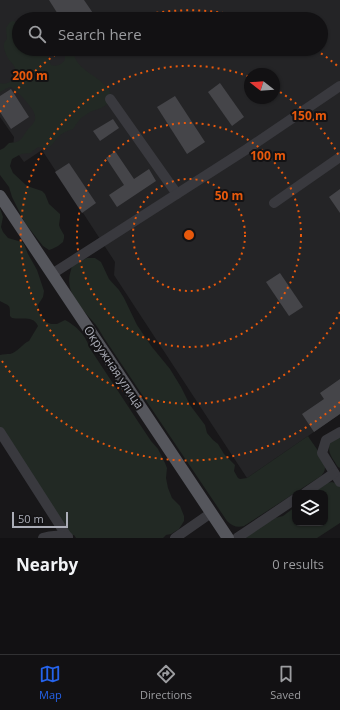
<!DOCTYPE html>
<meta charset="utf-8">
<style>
body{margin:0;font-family:"Open Sans",sans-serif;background:#1b1a1c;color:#f1f3f6}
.controls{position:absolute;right:12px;bottom:12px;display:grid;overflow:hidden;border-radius:8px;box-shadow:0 1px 3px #0004}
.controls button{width:36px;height:36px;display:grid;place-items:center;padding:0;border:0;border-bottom:1px solid #313133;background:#121113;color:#f1f3f6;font:20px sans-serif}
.compass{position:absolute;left:244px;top:68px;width:36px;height:36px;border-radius:50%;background:#121113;box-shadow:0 1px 3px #0004;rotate:287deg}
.scale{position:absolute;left:12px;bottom:10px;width:56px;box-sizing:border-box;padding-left:4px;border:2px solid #abadb7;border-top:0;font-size:11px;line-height:14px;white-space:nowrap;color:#abadb7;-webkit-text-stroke:3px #131214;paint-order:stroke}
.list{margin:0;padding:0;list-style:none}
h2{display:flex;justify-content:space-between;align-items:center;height:52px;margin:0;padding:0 16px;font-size:17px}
h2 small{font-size:13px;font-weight:400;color:#9c9da0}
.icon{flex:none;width:22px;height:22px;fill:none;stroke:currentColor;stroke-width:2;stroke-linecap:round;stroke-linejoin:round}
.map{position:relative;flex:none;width:340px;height:538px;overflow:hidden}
.search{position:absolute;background:#121113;box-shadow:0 1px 3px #0004;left:12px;right:12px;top:12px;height:44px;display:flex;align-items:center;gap:10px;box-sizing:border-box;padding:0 14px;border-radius:22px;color:#9c9da0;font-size:15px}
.sheet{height:116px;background:#121113}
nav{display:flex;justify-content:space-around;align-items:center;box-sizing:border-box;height:56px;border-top:1px solid #313133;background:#121113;font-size:11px;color:#9c9da0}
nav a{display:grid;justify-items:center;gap:2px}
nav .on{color:#2563eb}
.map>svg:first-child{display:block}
.built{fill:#242426;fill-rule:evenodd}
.green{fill:#222924}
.building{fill:#454549}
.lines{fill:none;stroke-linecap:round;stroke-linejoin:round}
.minor{stroke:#39393e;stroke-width:10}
.major{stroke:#55565c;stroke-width:12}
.ring{fill:none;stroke:#e8590c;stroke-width:2;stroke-dasharray:2 4}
.labels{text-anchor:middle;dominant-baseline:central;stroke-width:4;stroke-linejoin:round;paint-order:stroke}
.street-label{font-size:12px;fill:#abadb7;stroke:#131214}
.centre{fill:#e8590c;stroke:#131214;stroke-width:2}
.ring-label{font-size:12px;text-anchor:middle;font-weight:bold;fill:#e8590c;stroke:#131214;stroke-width:4;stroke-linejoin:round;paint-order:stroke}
</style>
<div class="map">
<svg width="340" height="538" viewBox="0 0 340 538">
<rect width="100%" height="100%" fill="#181719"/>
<path class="built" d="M0,0H340V414L247,478L114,275L115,262L42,150L24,162L13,147L14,137L0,117ZM19,19H321V49H19ZM250,74H274V98H250Z"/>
<g class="green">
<path d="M13,21L16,22L19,25V49H40L47,55L51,65C58,67 61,64 65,60V49H73C74,52 74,56 75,58C83,75 107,78 112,97L109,103L101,108L90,112L81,118L77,123L73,129C67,131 62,133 58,137C55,140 53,145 49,147C39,150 41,143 31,153L21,154L12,159L10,166L13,173L27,186L42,191L45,194L49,204L60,214V218L59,225L60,228L64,235V238L63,242L58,246L52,249L49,250L43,246L25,223L12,197L9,187L0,175V150L4,148L9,143C20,142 20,141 26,132C28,128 32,126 34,122C41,113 18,93 12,87C8,87 4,90 0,92V83C9,86 17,78 15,68C14,65 11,62 9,60C7,57 3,48 4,45C4,42 5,41 7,39L6,28L10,22Z"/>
<path d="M0,208L3,217L1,227L3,232L8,238L22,242L24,244L28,254L37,270L44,291L43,297L38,305V310L39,313L46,322L51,324H57L65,320C75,325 86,335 89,347L139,423L151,441L158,449L165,463L167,468L166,478L168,488L172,498L180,506L184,516V521L179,529L171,534L166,535L163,538H76L74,535H71L0,427V355C3,354 7,354 10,354C18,352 22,344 29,341L38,326C33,315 22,320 12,318L10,316C10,303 10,307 0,301Z"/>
<path d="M87,258H95L101,262L109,279L119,290L124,298L137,325L152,347L170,369L181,387L190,405L205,425L207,433L213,440L218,444L224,454L235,465L234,471L238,478L240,479L247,478L308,436C312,443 326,459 325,468C325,471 323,474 321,476L244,526C237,528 232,526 227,521L106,341C102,336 100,330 96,325C83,309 63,293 71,270C72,267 72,263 75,262C78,260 83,260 87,258Z"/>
<path d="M340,435V468L338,467C332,457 326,452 331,440Z"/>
<polygon points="332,482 340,485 340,523 317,538 246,538 251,531 269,521 271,521 275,518 283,516 295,507 295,523 325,523 325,493 313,493 326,483"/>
</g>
<g class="building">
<polygon points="49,0 84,0 97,19 61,19"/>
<polygon points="220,83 244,117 232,126 208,92"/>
<polygon points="11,89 29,117 11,129 0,112 0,96"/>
<polygon points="175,96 205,142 187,154 157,107"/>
<polygon points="113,119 119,128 100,141 93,131"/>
<polygon points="115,151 134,179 149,169 156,181 117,207 109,195 124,185 106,158"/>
<polygon points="69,163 96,203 82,213 55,172"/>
<polygon points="340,189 340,213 329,197"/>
<polygon points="280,273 303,307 289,316 266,282"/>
<polygon points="340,379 340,414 314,432 302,414 324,399 320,393"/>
</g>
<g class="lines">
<g class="minor">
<polyline points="110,99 177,194"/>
<polyline points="274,203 340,157"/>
<polyline points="52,274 247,149 340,86"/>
<polyline points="0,432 68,538"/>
<polyline points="340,432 326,440 322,453 340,482"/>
<polyline points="305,493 334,473"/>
<path d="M43,538C51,535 59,535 68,537"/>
<polyline points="175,538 211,513"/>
<polyline points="237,538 295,499"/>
</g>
<polyline class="major" points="0,196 228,538"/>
</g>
<g class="ring">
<circle cx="189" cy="235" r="56"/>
<circle cx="189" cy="235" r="112"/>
<path d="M340 312A169 169 0 1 1 250 77M275 89A169 169 0 0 1 340 158"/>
<path d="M340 402A225 225 0 0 1 0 358M0 112A225 225 0 0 1 62 50M127 19A225 225 0 0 1 251 19M316 50A225 225 0 0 1 340 68"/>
</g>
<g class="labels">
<g class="street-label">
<text transform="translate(114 367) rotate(56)">Окружная улица</text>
</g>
</g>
<circle cx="189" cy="235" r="6" class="centre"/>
<g class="ring-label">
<text x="30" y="80">200 m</text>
<text x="309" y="120">150 m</text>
<text x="268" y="160">100 m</text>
<text x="229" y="200">50 m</text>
</g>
</svg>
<div class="controls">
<button><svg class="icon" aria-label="layers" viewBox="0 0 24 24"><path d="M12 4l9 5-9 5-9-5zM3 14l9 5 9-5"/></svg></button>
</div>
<svg class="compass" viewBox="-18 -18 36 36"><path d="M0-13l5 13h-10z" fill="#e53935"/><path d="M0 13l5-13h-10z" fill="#9c9da0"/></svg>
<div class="scale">50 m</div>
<div class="search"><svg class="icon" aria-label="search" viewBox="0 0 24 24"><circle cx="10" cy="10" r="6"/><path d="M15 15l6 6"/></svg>Search here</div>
</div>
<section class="sheet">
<h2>Nearby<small>0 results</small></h2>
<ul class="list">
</ul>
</section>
<nav>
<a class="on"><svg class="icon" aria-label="map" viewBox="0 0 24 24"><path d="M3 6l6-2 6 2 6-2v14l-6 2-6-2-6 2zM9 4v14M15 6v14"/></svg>Map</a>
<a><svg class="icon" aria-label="directions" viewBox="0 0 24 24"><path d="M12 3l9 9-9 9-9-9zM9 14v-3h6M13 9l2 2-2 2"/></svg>Directions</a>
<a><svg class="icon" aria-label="saved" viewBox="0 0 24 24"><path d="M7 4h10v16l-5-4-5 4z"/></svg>Saved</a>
</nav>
